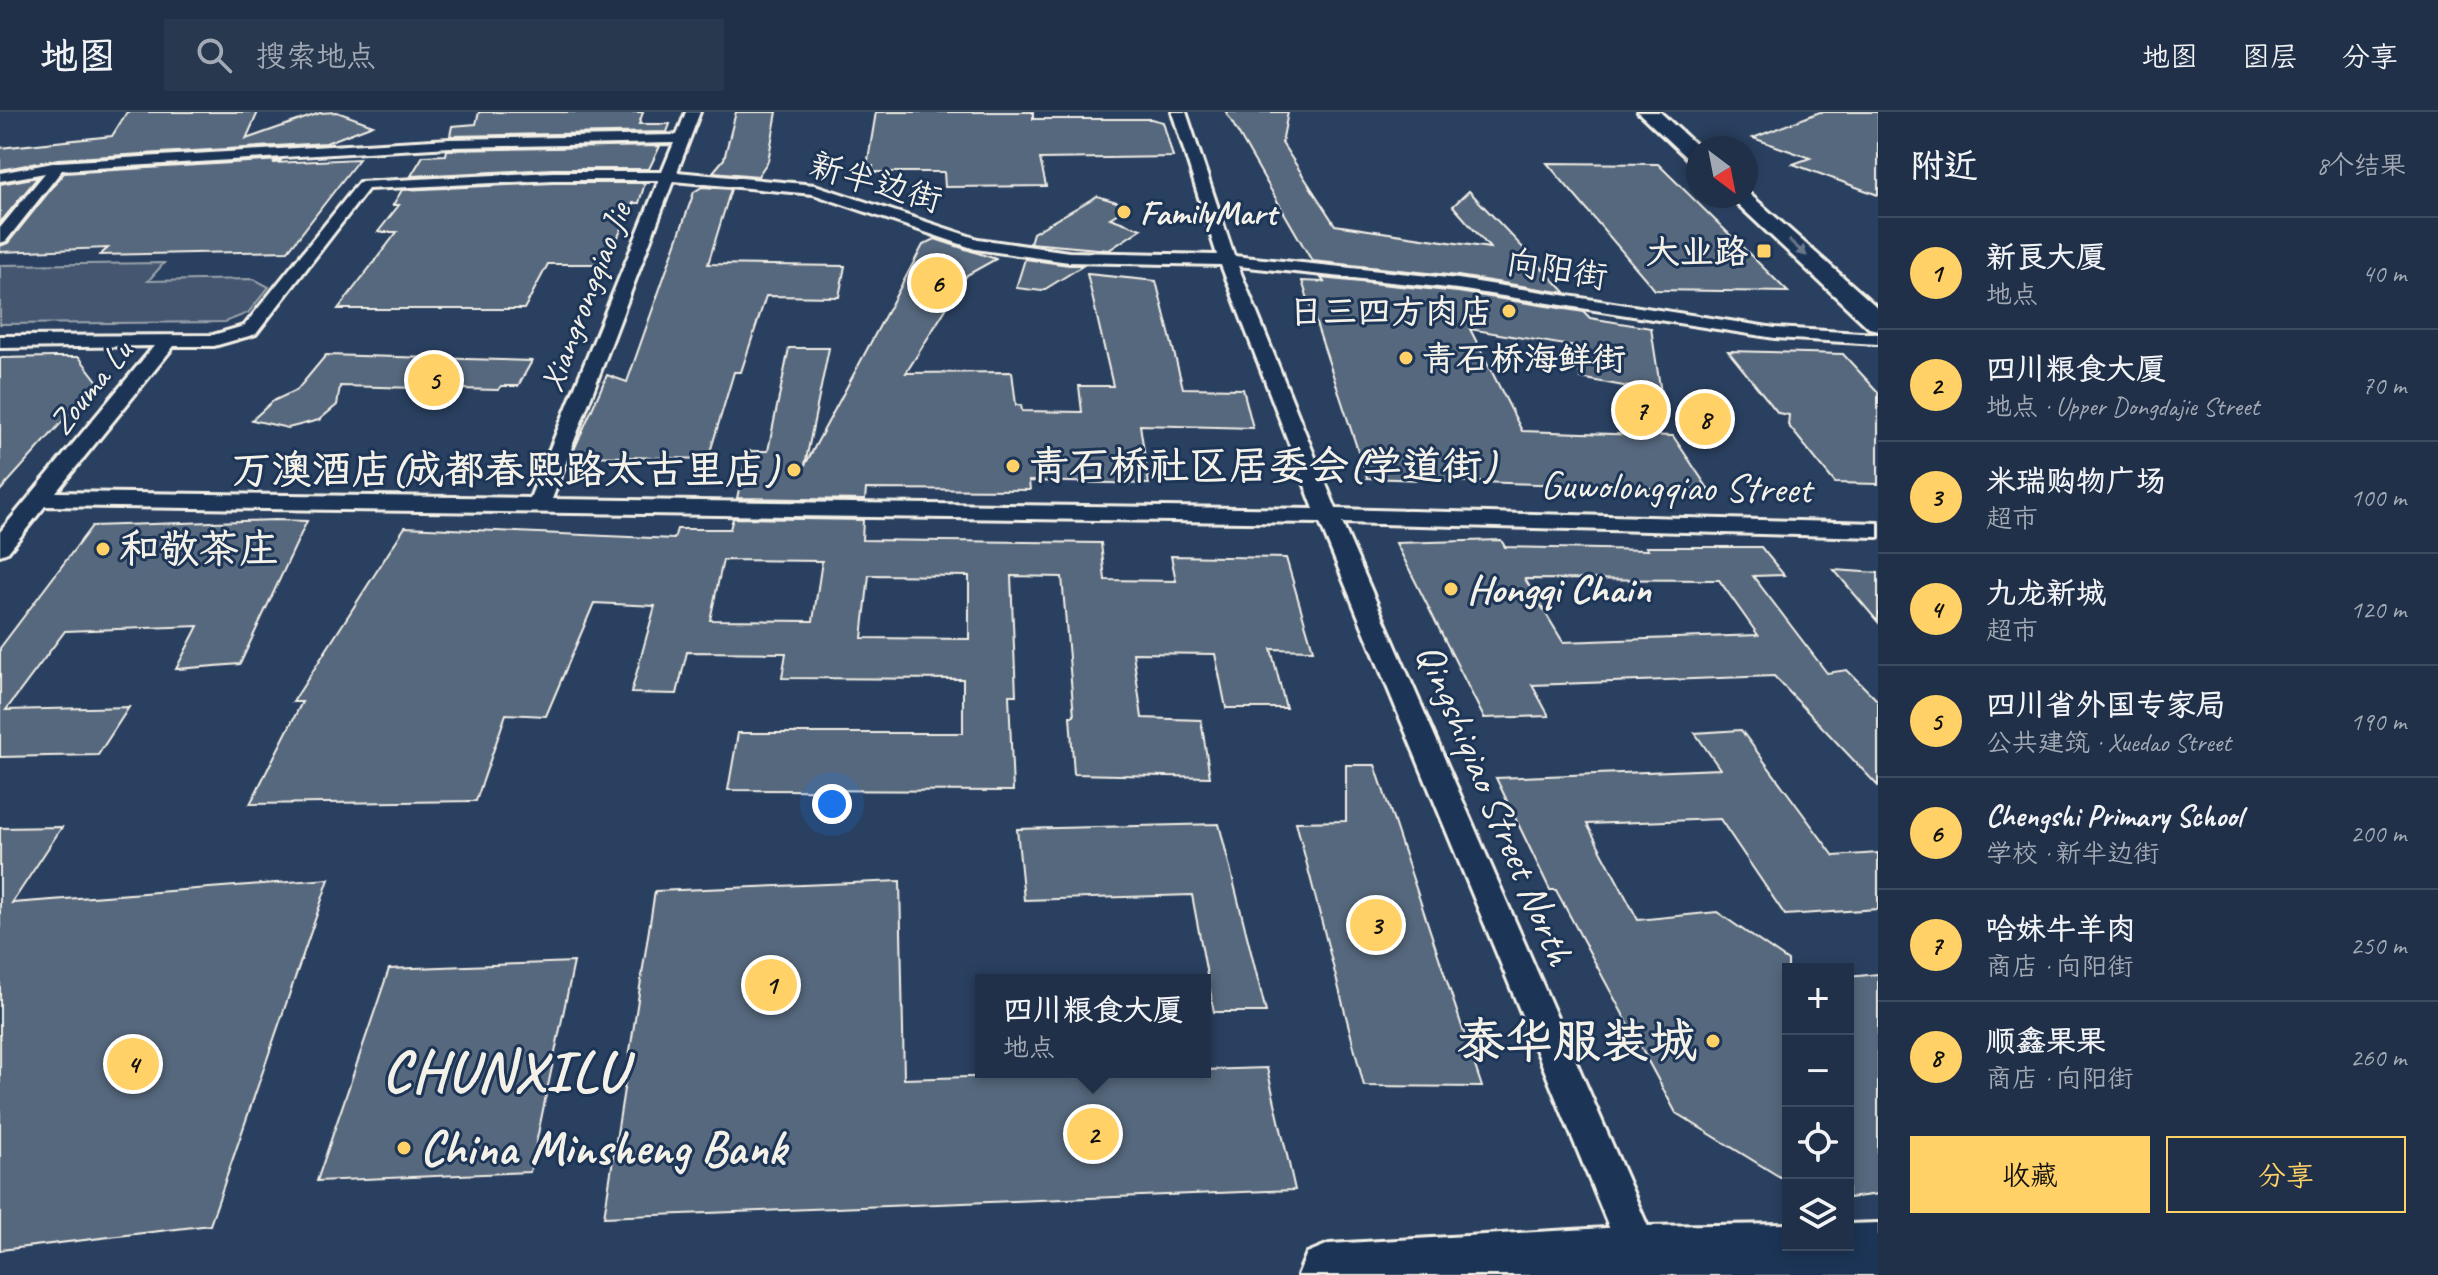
<!DOCTYPE html>
<html lang="zh">
<meta charset="utf-8">
<style>
body{margin:0;font-family:Caveat,"LXGW WenKai TC",sans-serif;background:#28384f;color:#f1f3f6}
.controls{position:absolute;right:24px;bottom:24px;display:grid;overflow:hidden;border-radius:0px;box-shadow:0 4px 12px #0003}
.controls button{width:72px;height:72px;display:grid;place-items:center;padding:0;border:0;border-bottom:2px solid #3d4b60;background:#203048;color:#f1f3f6;font:40px sans-serif}
.compass{position:absolute;left:1686px;top:24px;width:72px;height:72px;border-radius:50%;background:#203048;box-shadow:0 4px 12px #0003;rotate:148deg}
.you{position:absolute;left:832px;top:692px;width:28px;height:28px;margin:-20px;border:6px solid #fff;border-radius:50%;background:#1a73e8;box-shadow:0 0 0 12px #1a73e833}
.badge{display:grid;place-items:center;width:52px;height:52px;border-radius:50%;background:#ffd166;color:#111;font-size:26px;font-weight:700}
.pin{position:absolute;translate:-50% -50%;border:4px solid #fff;box-shadow:0 2px 8px #0006}
.popup{position:absolute;left:975px;top:862px;width:236px;height:104px;box-sizing:border-box;display:grid;place-content:center;border-radius:0px;background:#203048;filter:drop-shadow(0 2px 6px #0005);font-size:26px;white-space:nowrap;color:#a2a9b4}
.popup b{font-size:30px;color:#f1f3f6}
.popup::after{content:'';position:absolute;left:50%;top:100%;margin-left:-16px;border:16px solid transparent;border-top-color:#203048}
.list{margin:0;padding:0;list-style:none}
h2{display:flex;justify-content:space-between;align-items:center;height:104px;margin:0;padding:0 32px;font-size:34px}
h2 small{font-size:26px;font-weight:400;color:#a2a9b4}
.list li{display:grid;grid-template-columns:52px 1fr auto;gap:24px;align-items:center;box-sizing:border-box;height:112px;padding:0 32px;border-top:2px solid #3d4b60}
.list b{display:block;font-size:30px;white-space:nowrap}
.list p{margin:0;font-size:26px;white-space:nowrap;color:#a2a9b4}
.list em{font-size:26px;font-style:normal;color:#a2a9b4}
.actions{display:flex;gap:16px;padding:24px 32px}
.actions a{flex:1;padding:18px 0;border:2px solid #ffd166;border-radius:0px;text-align:center;font-size:28px;color:#ffd166}
.actions .main{background:#ffd166;color:#111}
.icon{flex:none;width:44px;height:44px;fill:none;stroke:currentColor;stroke-width:2;stroke-linecap:round;stroke-linejoin:round}
.map{position:relative;flex:none;width:1878px;height:1163px;overflow:hidden}
header{display:flex;align-items:center;gap:48px;box-sizing:border-box;height:112px;padding:0 40px;background:#203048;border-bottom:2px solid #3d4b60}
header strong{font-size:38px}
nav{display:flex;gap:44px;margin-inline-start:auto;font-size:28px}
.search{width:560px;height:72px;background:#28384f;display:flex;align-items:center;gap:20px;box-sizing:border-box;padding:0 28px;border-radius:0px;color:#a2a9b4;font-size:30px}
main{display:flex}
aside{flex:1;background:#203048}
.map>svg:first-child{display:block}
.green{fill:#445771;stroke:#9ca4ac;stroke-width:2}
.building{fill:#56677d;stroke:#f4f1e8;stroke-width:2;fill-rule:evenodd}
.lines{fill:none;stroke-linecap:round;stroke-linejoin:round}
.minor-casing{stroke:#f4f1e8;stroke-width:6}
.secondary-casing{stroke:#f4f1e8;stroke-width:6}
.primary-casing{stroke:#f4f1e8;stroke-width:6}
.minor{fill:#1d3557;fill-rule:evenodd}
.secondary{fill:#1d3557;fill-rule:evenodd}
.primary{fill:#1d3557;fill-rule:evenodd}
.oneway{fill:#68778a}
.poi-dot{fill:#ffd166;stroke:#1d3557;stroke-width:3}
.labels{text-anchor:middle;dominant-baseline:central;stroke-width:6;stroke-linejoin:round;paint-order:stroke}
.far-street-label{font-size:34px;fill:#f4f1e8;stroke:#1d3557}
.far-poi-label{font-size:34px;font-weight:bold;fill:#f4f1e8;stroke:#1d3557;text-anchor:start}
.poi-label{font-size:40px;font-weight:bold;fill:#f4f1e8;stroke:#1d3557;text-anchor:start}
.street-label{font-size:40px;fill:#f4f1e8;stroke:#1d3557}
.near-poi-label{font-size:48px;font-weight:bold;fill:#f4f1e8;stroke:#1d3557;text-anchor:end}
.near-district-label{font-size:58px;font-weight:bold;letter-spacing:2px;fill:#f4f1e8;stroke:#1d3557}
</style>
<header>
<strong>地图</strong>
<div class="search"><svg class="icon" aria-label="search" viewBox="0 0 24 24"><circle cx="10" cy="10" r="6"/><path d="M15 15l6 6"/></svg>搜索地点</div>
<nav><a>地图</a><a>图层</a><a>分享</a></nav>
</header>
<main>
<div class="map">
<svg width="1878" height="1163" viewBox="0 0 1878 1163">
<rect width="100%" height="100%" fill="#2a4060"/>
<filter id="ink" filterUnits="userSpaceOnUse"><feTurbulence type="fractalNoise" baseFrequency=".0125" numOctaves="2"/><feDisplacementMap in="SourceGraphic" scale="16" xChannelSelector="R" yChannelSelector="G"/><feConvolveMatrix kernelMatrix="1 2 1 2 8 2 1 2 1" color-interpolation-filters="sRGB"/></filter>
<g filter="url(#ink)">
<polygon class="green" points="164,151 148,169 254,167 269,175 248,201 225,210 0,212 0,153"/>
<g class="building">
<polygon points="127,0 258,0 246,27 320,1 337,0 373,13 326,31 58,47 0,58 0,36 112,24"/>
<polygon points="479,0 643,0 639,12 670,12 667,20 450,24 452,14 476,12"/>
<polygon points="736,0 777,0 768,49 758,64 713,60 724,47"/>
<polygon points="876,0 1033,0 1033,7 1151,7 1163,10 1173,45 1040,47 1046,74 945,75 944,60 872,60 873,54 867,54"/>
<polygon points="1226,0 1288,0 1282,31 1335,113 1490,136 1453,94 1469,79 1566,181 1458,164 1312,149"/>
<polygon points="1820,0 1878,0 1878,83 1793,52 1810,46 1753,26"/>
<polygon points="660,34 649,57 553,57 411,64 423,44 446,43 447,38"/>
<polygon points="359,47 288,139 100,143 108,136 0,140 0,134 8,131 64,61 282,48 273,51"/>
<polygon points="1547,51 1658,52 1788,180 1655,178"/>
<polygon points="38,65 0,111 0,72"/>
<polygon points="553,71 645,71 639,91 633,91 606,152 548,152 524,197 338,197 397,120 378,120 399,93 393,93 402,78"/>
<polygon points="702,75 731,77 708,152 845,154 839,185 766,184 741,260 734,260 708,347 584,344 585,341 573,340 607,263 627,270 694,80"/>
<polygon points="1097,84 1130,94 1110,106 1141,117 1109,138 1030,131 1033,121"/>
<polygon points="935,127 996,147 967,163 906,261 1012,260 1016,293 1021,293 1022,299 1082,300 1079,274 1113,274 1087,162 1156,169 1183,276 1243,277 1253,316 1140,313 1149,372 1029,369 1030,378 866,377 865,388 737,386 748,339 768,339 789,236 829,236 805,353 923,133"/>
<polygon points="1025,147 1069,153 1084,153 1042,179 1016,176"/>
<polygon points="1321,166 1458,180 1584,200 1590,206 1651,216 1661,281 1580,266 1577,235 1470,217 1522,319 1673,324 1709,378 1367,366 1302,169 1324,170"/>
<polygon points="1728,239 1843,242 1878,280 1878,372 1835,371 1788,313 1789,303 1778,301"/>
<polygon points="326,243 532,249 518,274 501,274 498,278 340,274 337,293 319,308 288,316 252,308 273,289 297,278"/>
<polygon points="54,245 79,245 98,270 0,379 0,246"/>
<path d="M733,406L863,408L862,428L1101,431L1105,468L1176,469L1171,444L1286,446L1313,538L1271,537L1286,596H1226L1215,542L1133,541L1142,606L1201,608L1210,665L1074,662L1070,604H1074L1062,465L1011,464L1016,583H1009L1013,679L728,678L738,621H963V567L782,566L786,541L687,540L677,582L631,581L655,494L594,491L546,604L506,602L476,689L250,692L302,590H293L405,415L674,427L677,417H730ZM723,448L822,449L813,509L710,508ZM869,463L969,464V527L862,526Z"/>
<polygon points="275,408 307,409 240,552 176,557 198,514 65,519 6,598 129,595 98,643 0,645 0,536 92,414"/>
<path d="M1501,428L1505,435L1648,438L1646,435H1761L1784,463L1753,464L1827,561L1847,558L1878,589V674L1774,564L1532,573L1549,604L1484,606L1396,431ZM1525,467L1719,468L1758,523L1563,530Z"/>
<polygon points="1834,458 1878,461 1878,510"/>
<polygon points="1741,618 1834,744 1878,741 1878,797 1785,803 1720,707 1587,712 1638,808 1717,800 1788,849 1788,1070 1676,1001 1556,778 1550,778 1496,666 1720,657 1695,621"/>
<polygon points="1346,653 1375,653 1482,975 1364,974 1296,710 1346,709"/>
<polygon points="1219,712 1266,900 1214,900 1192,783 1024,788 1017,717"/>
<polygon points="62,715 12,791 329,767 210,1113 0,1138 0,716"/>
<polygon points="900,769 904,967 1267,956 1295,1078 604,1105 655,779"/>
<polygon points="574,850 530,1060 317,1069 389,857"/>
<polygon points="1878,862 1878,1082 1848,1086 1848,865"/>
</g>
<g class="lines">
<g class="minor-casing">
<path id="minor" d="M686,0H700L677,60L815,73L978,127L1069,140L1217,143L1172,0H1186L1234,144L1458,167L1775,216L1878,222V232L1775,226L1458,177L1238,154L1336,397L1878,411V425L1342,411L1655,1131L1660,1145L1655,1159L1644,1163L1627,1159L1320,411L45,394L8,440L0,443V420L154,234L0,236V224L213,223L244,214L359,70L553,60H662L674,31L450,35L62,58L6,129L0,131V116L45,61L0,69V61L58,50L450,27L677,23ZM553,68H659L530,386L56,380L174,234H214L256,222L368,77ZM673,69L813,82L975,137L1069,150L1221,153L1314,397L552,387Z"/>
</g>
<g class="secondary-casing">
<g id="secondary">
<polygon points="1638,0 1660,0 1699,36 1698,52 1691,50"/>
<polygon points="1746,79 1878,196 1878,218 1869,216 1729,84 1746,84"/>
</g>
</g>
<g class="primary-casing">
<polygon id="primary" points="1878,1111 1878,1163 1298,1163 1307,1141 1329,1132 1641,1114 1788,1112 1788,1133 1848,1133 1848,1112"/>
</g>
<use href="#minor" class="minor"/>
<use href="#secondary" class="secondary"/>
<use href="#primary" class="primary"/>
</g>
<defs><path id="oneway-solid" d="M-6-.8H1V-3.2L6.5 0L1 3.2V.8H-6Z" transform="scale(2)"/></defs>
<use class="oneway" href="#oneway-solid" transform="translate(1798 136) rotate(42)"/>
</g>
<g class="poi-dot">
<circle cx="1124" cy="100" r="8"/>
<rect x="1756" y="131" width="16" height="16" rx="4"/>
<circle cx="1509" cy="199" r="8"/>
<circle cx="1406" cy="246" r="8"/>
<circle cx="1013" cy="354" r="8"/>
<circle cx="794" cy="358" r="8"/>
<circle cx="103" cy="437" r="8"/>
<circle cx="1451" cy="477" r="8"/>
<circle cx="1713" cy="929" r="8"/>
<circle cx="404" cy="1036" r="8"/>
</g>
<g class="labels">
<g class="far-street-label">
<text transform="translate(876 70) rotate(16)">新半边街</text>
<text transform="translate(1557 157) rotate(9)">向阳街</text>
<text transform="translate(585 185) rotate(-69)">Xiangrongqiao Jie</text>
<text transform="translate(90 275) rotate(-51)">Zouma Lu</text>
</g>
<g class="far-poi-label">
<text x="1140" y="100">FamilyMart</text>
<text x="1748" y="139" text-anchor="end">大业路</text>
<text x="1493" y="199" text-anchor="end">日三四方肉店</text>
<text x="1422" y="246">青石桥海鲜街</text>
</g>
<g class="poi-label">
<text x="1029" y="354">青石桥社区居委会(学道街)</text>
<text x="778" y="358" text-anchor="end">万澳酒店(成都春熙路太古里店)</text>
<text x="119" y="437">和敬茶庄</text>
<text x="1467" y="477">Hongqi Chain</text>
</g>
<g class="street-label">
<text transform="translate(1676 375) rotate(1)">Guwolongqiao Street</text>
<text transform="translate(1495 692) rotate(67)">Qingshiqiao Street North</text>
</g>
<g class="near-poi-label">
<text x="1697" y="929">泰华服装城</text>
<text x="420" y="1036" text-anchor="start">China Minsheng Bank</text>
</g>
<g class="near-district-label">
<text x="504" y="958">CHUNXILU</text>
</g>
</g>
</svg>
<div class="controls">
<button>+</button>
<button>−</button>
<button><svg class="icon" aria-label="locate" viewBox="0 0 24 24"><circle cx="12" cy="12" r="6"/><path d="M12 2v4M12 18v4M2 12h4M18 12h4"/></svg></button>
<button><svg class="icon" aria-label="layers" viewBox="0 0 24 24"><path d="M12 4l9 5-9 5-9-5zM3 14l9 5 9-5"/></svg></button>
</div>
<svg class="compass" viewBox="-18 -18 36 36"><path d="M0-13l5 13h-10z" fill="#e53935"/><path d="M0 13l5-13h-10z" fill="#a2a9b4"/></svg>
<div class="you"></div>
<div class="pin badge" style="left:771px;top:873px">1</div>
<div class="pin badge" style="left:1093px;top:1022px">2</div>
<div class="popup"><b>四川粮食大厦</b>地点</div>
<div class="pin badge" style="left:1376px;top:813px">3</div>
<div class="pin badge" style="left:133px;top:952px">4</div>
<div class="pin badge" style="left:434px;top:268px">5</div>
<div class="pin badge" style="left:937px;top:171px">6</div>
<div class="pin badge" style="left:1641px;top:298px">7</div>
<div class="pin badge" style="left:1705px;top:307px">8</div>
</div>
<aside>
<h2>附近<small>8个结果</small></h2>
<ul class="list">
<li><span class="badge">1</span><div><b>新良大厦</b><p>地点</p></div><em>40 m</em></li>
<li><span class="badge">2</span><div><b>四川粮食大厦</b><p>地点 · Upper Dongdajie Street</p></div><em>70 m</em></li>
<li><span class="badge">3</span><div><b>米瑞购物广场</b><p>超市</p></div><em>100 m</em></li>
<li><span class="badge">4</span><div><b>九龙新城</b><p>超市</p></div><em>120 m</em></li>
<li><span class="badge">5</span><div><b>四川省外国专家局</b><p>公共建筑 · Xuedao Street</p></div><em>190 m</em></li>
<li><span class="badge">6</span><div><b>Chengshi Primary School</b><p>学校 · 新半边街</p></div><em>200 m</em></li>
<li><span class="badge">7</span><div><b>哈妹牛羊肉</b><p>商店 · 向阳街</p></div><em>250 m</em></li>
<li><span class="badge">8</span><div><b>顺鑫果果</b><p>商店 · 向阳街</p></div><em>260 m</em></li>
</ul>
<div class="actions"><a class="main">收藏</a><a>分享</a></div>
</aside>
</main>
